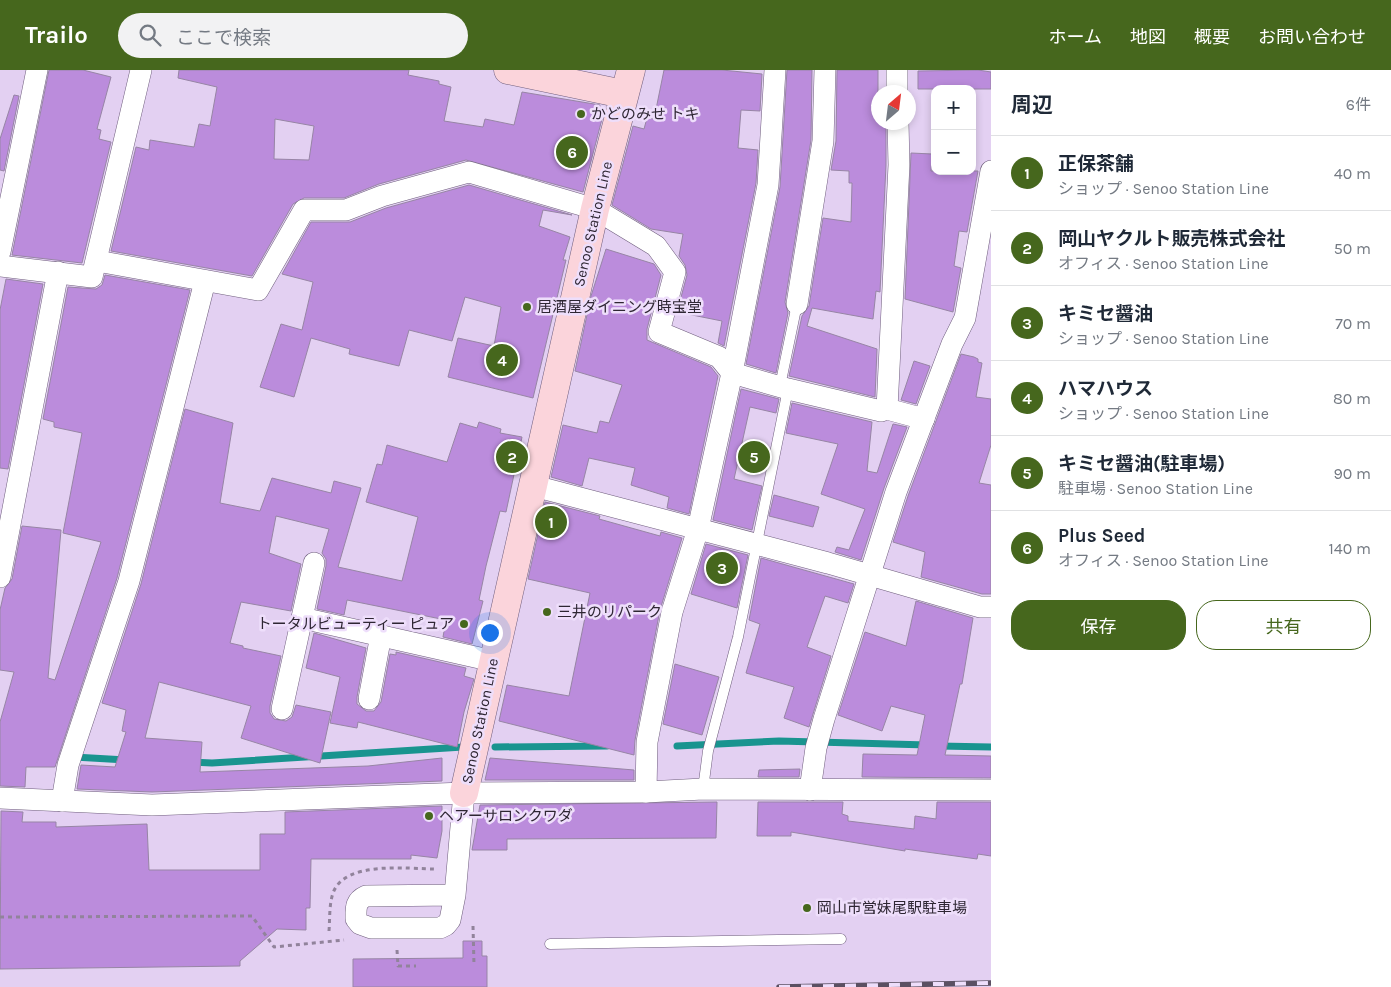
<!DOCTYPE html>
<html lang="ja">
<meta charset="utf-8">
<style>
body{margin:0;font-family:Karla,"Noto Sans JP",sans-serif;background:#f2f2f3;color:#1f2937}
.controls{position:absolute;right:15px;top:15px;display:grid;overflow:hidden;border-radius:10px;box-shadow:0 2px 8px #0003}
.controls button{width:45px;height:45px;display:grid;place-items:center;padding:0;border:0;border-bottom:1px solid #e0e1e3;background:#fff;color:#1f2937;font:25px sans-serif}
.compass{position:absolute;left:871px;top:15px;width:45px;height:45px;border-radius:50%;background:#fff;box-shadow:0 2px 8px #0003;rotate:28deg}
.you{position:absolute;left:489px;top:562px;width:18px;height:18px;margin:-12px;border:4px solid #fff;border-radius:50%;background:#1a73e8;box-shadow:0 0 0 8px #1a73e833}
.badge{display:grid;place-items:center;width:32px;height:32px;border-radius:50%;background:#46671d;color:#fff;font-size:16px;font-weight:700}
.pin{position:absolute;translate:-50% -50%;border:2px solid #fff;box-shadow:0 1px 5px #0006}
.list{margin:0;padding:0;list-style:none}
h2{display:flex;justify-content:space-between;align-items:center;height:65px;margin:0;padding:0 20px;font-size:21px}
h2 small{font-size:16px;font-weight:400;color:#747a83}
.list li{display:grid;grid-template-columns:32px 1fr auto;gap:15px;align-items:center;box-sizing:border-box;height:75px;padding:0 20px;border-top:1px solid #e0e1e3}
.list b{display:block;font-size:19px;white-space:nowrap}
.list p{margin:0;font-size:16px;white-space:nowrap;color:#747a83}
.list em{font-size:16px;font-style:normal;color:#747a83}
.actions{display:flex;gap:10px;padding:15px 20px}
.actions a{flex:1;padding:11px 0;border:1px solid #46671d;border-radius:20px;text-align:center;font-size:18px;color:#46671d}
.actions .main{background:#46671d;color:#fff}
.icon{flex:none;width:28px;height:28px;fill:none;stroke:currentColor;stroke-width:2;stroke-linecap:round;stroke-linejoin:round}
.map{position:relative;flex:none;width:991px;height:917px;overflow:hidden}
header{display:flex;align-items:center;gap:30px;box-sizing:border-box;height:70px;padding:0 25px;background:#46671d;color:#fff}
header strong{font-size:24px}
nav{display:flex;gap:28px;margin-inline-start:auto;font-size:18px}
.search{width:350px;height:45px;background:#f2f2f3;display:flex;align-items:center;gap:12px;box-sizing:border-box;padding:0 18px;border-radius:28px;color:#747a83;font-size:19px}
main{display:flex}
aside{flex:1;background:#fff}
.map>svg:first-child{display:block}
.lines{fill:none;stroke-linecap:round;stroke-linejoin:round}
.stream{stroke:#19948f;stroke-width:7}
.building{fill:#bb8cdc;stroke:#9785a5;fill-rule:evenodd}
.lane-casing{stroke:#6f5e7d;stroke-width:11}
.street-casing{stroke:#6f5e7d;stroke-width:22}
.secondary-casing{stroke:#6f5e7d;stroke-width:29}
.path{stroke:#91839b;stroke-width:3;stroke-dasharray:4 4;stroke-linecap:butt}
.lane{stroke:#fff;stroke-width:10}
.street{stroke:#fff;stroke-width:21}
.secondary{stroke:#fbd4db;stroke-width:28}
.rail-casing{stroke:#5b5062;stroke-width:5.5}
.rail{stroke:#eedefb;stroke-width:4;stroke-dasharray:11;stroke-linecap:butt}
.poi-dot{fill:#46671d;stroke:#eedefb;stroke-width:2}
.labels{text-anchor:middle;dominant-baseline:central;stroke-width:5;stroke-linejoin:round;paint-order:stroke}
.poi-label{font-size:15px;fill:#2e2633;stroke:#eedefb;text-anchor:start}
.street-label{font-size:15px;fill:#2e2633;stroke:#eedefb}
</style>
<header>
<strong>Trailo</strong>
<div class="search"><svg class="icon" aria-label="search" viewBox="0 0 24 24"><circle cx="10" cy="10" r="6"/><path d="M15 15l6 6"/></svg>ここで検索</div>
<nav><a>ホーム</a><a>地図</a><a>概要</a><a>お問い合わせ</a></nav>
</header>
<main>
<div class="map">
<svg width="991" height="917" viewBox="0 0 991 917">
<rect width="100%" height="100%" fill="#e3d0f2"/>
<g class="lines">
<g class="stream">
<polyline points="677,676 779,671 928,675"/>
<polyline points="939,676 991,677"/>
<polyline points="495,677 607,676"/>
<polyline points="74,687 126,690"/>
<polyline points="191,692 212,693 463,677"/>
</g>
</g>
<g class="building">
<polygon points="49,0 83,0 111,7 97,59 101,60 99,69 111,72 82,193 12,185"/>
<path d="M179,0H409L408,5L439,11V14L451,17L444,51L483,57L485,49L514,55L522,22L600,35L597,48L602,49L583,122L466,90L379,114L344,128H304L293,134L252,206L111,181L136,77L149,80L150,70L194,77L199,54L210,56L217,17L178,8ZM275,49L314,56L309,90L274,89Z"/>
<polygon points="664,0 722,0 762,4 760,41 741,40 738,78 758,80 756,113 724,276 718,273 722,251 677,242 687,205 685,195 679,186 683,164 651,159 612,135 633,56 644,59 647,48 654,49"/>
<polygon points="787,0 812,0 811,70 785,232 788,243 776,303 746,294 780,117"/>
<polygon points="837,0 878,0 878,52 886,52 886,95 880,222 876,221 873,249 812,238 807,256 877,279 875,327 789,306 802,246 809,236 823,148 851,152 852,113 849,113 849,101 831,100 836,71"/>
<polygon points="978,0 991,2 991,19 918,19 918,1"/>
<polygon points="14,25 19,26 4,101 0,100 0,69"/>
<polygon points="911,83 932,84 931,101 978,101 967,162 959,161 954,196 961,198 953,242 905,229"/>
<polygon points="469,115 572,145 543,140 539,156 570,167 563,190 566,190 533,328 448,307 458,268 494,276 501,237 465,227 452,271 409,260 399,296 349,284 350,279 311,268 294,327 260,317 281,254 302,260 313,212 282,204 311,152 350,152 386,138"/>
<polygon points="606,179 654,194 661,205 647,259 647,270 711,297 718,306 689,444 667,438 669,427 631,415 635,398 589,388 582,416 551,407 563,355 597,363 600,351 609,353 622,315 575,301 591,226"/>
<polygon points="105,205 190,220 117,508 55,697 26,697 25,717 0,716 0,652 14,602 0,600 0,540 5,518 12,509 22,456 61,460 48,608 55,610 101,472 63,463 82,363 54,357 54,352 43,349 68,217 96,219 102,215"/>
<polygon points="6,209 43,214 8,399 0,398 0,240"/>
<polygon points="961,284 974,287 978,289 978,292 982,293 976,327 991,329 991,375 979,413 991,415 991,524 982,524 921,507 925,482 893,472 908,426"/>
<polygon points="914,291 930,296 916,334 901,330"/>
<polygon points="741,319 779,329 776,343 750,337 734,409 762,416 752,460 713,450"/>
<polygon points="792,333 872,352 867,401 877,403 893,354 907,357 884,418 861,490 835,482 837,477 849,480 865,439 821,424 838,374 786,363"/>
<polygon points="185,339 233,353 220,433 260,441 272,408 331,423 334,411 361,418 338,497 402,511 418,447 366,432 377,394 382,395 387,375 447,392 460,353 477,358 479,352 501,359 500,363 522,367 506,442 500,441 486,496 479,530 483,531 472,574 443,567 446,550 347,530 344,545 317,539 326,496 326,489 322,483 329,459 276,446 269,483 301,494 291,541 241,532 230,573 243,576 243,578 281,586 270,636 270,643 274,649 286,651 292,647 296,635 331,642 320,693 241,668 251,636 159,612 145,668 202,672 200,702 368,696 442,688 442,711 152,722 77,719 81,695 115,697 126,662 122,661 126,640 102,633 141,514"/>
<polygon points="774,425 819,437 813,457 769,446"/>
<polygon points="545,432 600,446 599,449 660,466 661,462 682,468 660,540 635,670 634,685 499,651 507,615 569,626 590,523 528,509"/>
<polygon points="706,474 748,485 737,538 691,524"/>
<polygon points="761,488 854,514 848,533 825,526 807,577 831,586 809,657 784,648 794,617 746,603 760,554 749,550"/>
<polygon points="916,531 973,548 962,614 960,614 945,685 991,686 991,708 862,707 863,684 917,685 925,645 891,636 882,661 838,645 865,562 906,576"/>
<polygon points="314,563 366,578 357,627 357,634 366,641 374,641 381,632 390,584 396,585 396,582 466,598 464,606 474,609 464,642 457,677 358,652 357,658 330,653 340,607 306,598"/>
<polygon points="675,594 719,607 702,665 663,654"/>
<polygon points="490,688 634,700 634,710 485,710"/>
<polygon points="800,699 799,707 758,707 759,700"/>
<polygon points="717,732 716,768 507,769 507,780 472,780 480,735"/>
<polygon points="758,732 843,732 842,744 848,746 848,751 914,759 915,746 936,749 937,732 991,732 991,786 978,784 977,789 905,779 905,781 791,762 791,766 757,766"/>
<polygon points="442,736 442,761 437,788 411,785 411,789 311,789 310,838 306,838 306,860 277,859 240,891 240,896 0,899 1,741 23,742 22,752 56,752 56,757 147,754 149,800 260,800 260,764 285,764 285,742"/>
<polygon points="463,871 482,871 482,886 487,886 487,917 353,917 353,889 463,888"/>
</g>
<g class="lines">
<g class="lane-casing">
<g id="lane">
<polyline points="780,316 797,234"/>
<polyline points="703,719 708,681 738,567 788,319"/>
<polyline points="550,874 841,869"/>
</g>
</g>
<g class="street-casing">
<g id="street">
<polyline points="897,0 897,22"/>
<polyline points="0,182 37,0"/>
<polyline points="97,191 258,220 304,140 346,140 382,126 469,102 595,139 656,176 675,202 659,262 719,287 732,303 788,319 881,341 887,339 924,349"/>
<polyline points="0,196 92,207 141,0"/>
<polyline points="797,234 823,71 825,0"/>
<polyline points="887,339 899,95 898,52"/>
<polyline points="534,416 828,493 980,537 991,537"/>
<polyline points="0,507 58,202"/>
<polyline points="302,548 493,591"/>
<polyline points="369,629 381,565"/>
<polyline points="282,639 314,493"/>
<polyline points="810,720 816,678 824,649 896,422 952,274 965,248 991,101"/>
<polyline points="646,722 647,672 672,542 698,459 732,303 768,115 775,0"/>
<polyline points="0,728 152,735 464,723 646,722 703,719 991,720"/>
<polyline points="62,731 68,695 129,511 205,211"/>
<path d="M455,825L366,826C355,831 356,838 356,849L360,854L371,858H440L446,855L450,850L455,825L464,723"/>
</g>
</g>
<g class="secondary-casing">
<g id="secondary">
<polyline points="508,0 623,24"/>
<polyline points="464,723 595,139 631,0"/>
</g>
</g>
<g class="path">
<polyline points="0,847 252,846 274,877 344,870"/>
<polyline points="473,856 474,895"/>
<path d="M329,861C330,848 329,835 333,823C345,790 408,799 436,799"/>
<polyline points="397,880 398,896 416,896"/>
</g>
<use href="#lane" class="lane"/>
<use href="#street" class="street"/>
<use href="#secondary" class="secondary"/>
<g class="rail-casing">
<polyline id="rail" points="779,917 991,913"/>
</g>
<use href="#rail" class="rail"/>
</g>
<g class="poi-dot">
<circle cx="581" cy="44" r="5"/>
<circle cx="527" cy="237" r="5"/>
<circle cx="547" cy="542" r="5"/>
<circle cx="464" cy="554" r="5"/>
<circle cx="429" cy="746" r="5"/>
<circle cx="807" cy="838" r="5"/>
</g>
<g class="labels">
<g class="poi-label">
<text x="591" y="44">かどのみせ トキ</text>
<text x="537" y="237">居酒屋ダイニング時宝堂</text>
<text x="557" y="542">三井のリパーク</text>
<text x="454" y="554" text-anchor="end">トータルビューティー ピュア</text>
<text x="439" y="746">ヘアーサロンクワダ</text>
<text x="817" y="838">岡山市営妹尾駅駐車場</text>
</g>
<g class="street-label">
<text transform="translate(593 154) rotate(-77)">Senoo Station Line</text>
<text transform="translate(480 651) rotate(-78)">Senoo Station Line</text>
</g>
</g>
</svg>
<div class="controls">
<button>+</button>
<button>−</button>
</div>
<svg class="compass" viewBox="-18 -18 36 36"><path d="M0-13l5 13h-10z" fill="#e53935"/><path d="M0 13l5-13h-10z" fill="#747a83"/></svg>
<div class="you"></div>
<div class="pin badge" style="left:551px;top:452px">1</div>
<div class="pin badge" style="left:512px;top:387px">2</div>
<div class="pin badge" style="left:722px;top:498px">3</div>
<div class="pin badge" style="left:502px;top:290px">4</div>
<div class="pin badge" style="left:754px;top:387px">5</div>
<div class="pin badge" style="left:572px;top:82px">6</div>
</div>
<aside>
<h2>周辺<small>6件</small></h2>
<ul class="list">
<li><span class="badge">1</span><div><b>正保茶舗</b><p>ショップ · Senoo Station Line</p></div><em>40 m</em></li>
<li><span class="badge">2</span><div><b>岡山ヤクルト販売株式会社</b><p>オフィス · Senoo Station Line</p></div><em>50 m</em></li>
<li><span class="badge">3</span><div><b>キミセ醤油</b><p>ショップ · Senoo Station Line</p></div><em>70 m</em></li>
<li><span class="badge">4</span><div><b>ハマハウス</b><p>ショップ · Senoo Station Line</p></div><em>80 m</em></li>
<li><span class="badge">5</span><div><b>キミセ醤油(駐車場)</b><p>駐車場 · Senoo Station Line</p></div><em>90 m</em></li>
<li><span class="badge">6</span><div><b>Plus Seed</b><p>オフィス · Senoo Station Line</p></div><em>140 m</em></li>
</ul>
<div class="actions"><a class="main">保存</a><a>共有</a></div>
</aside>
</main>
